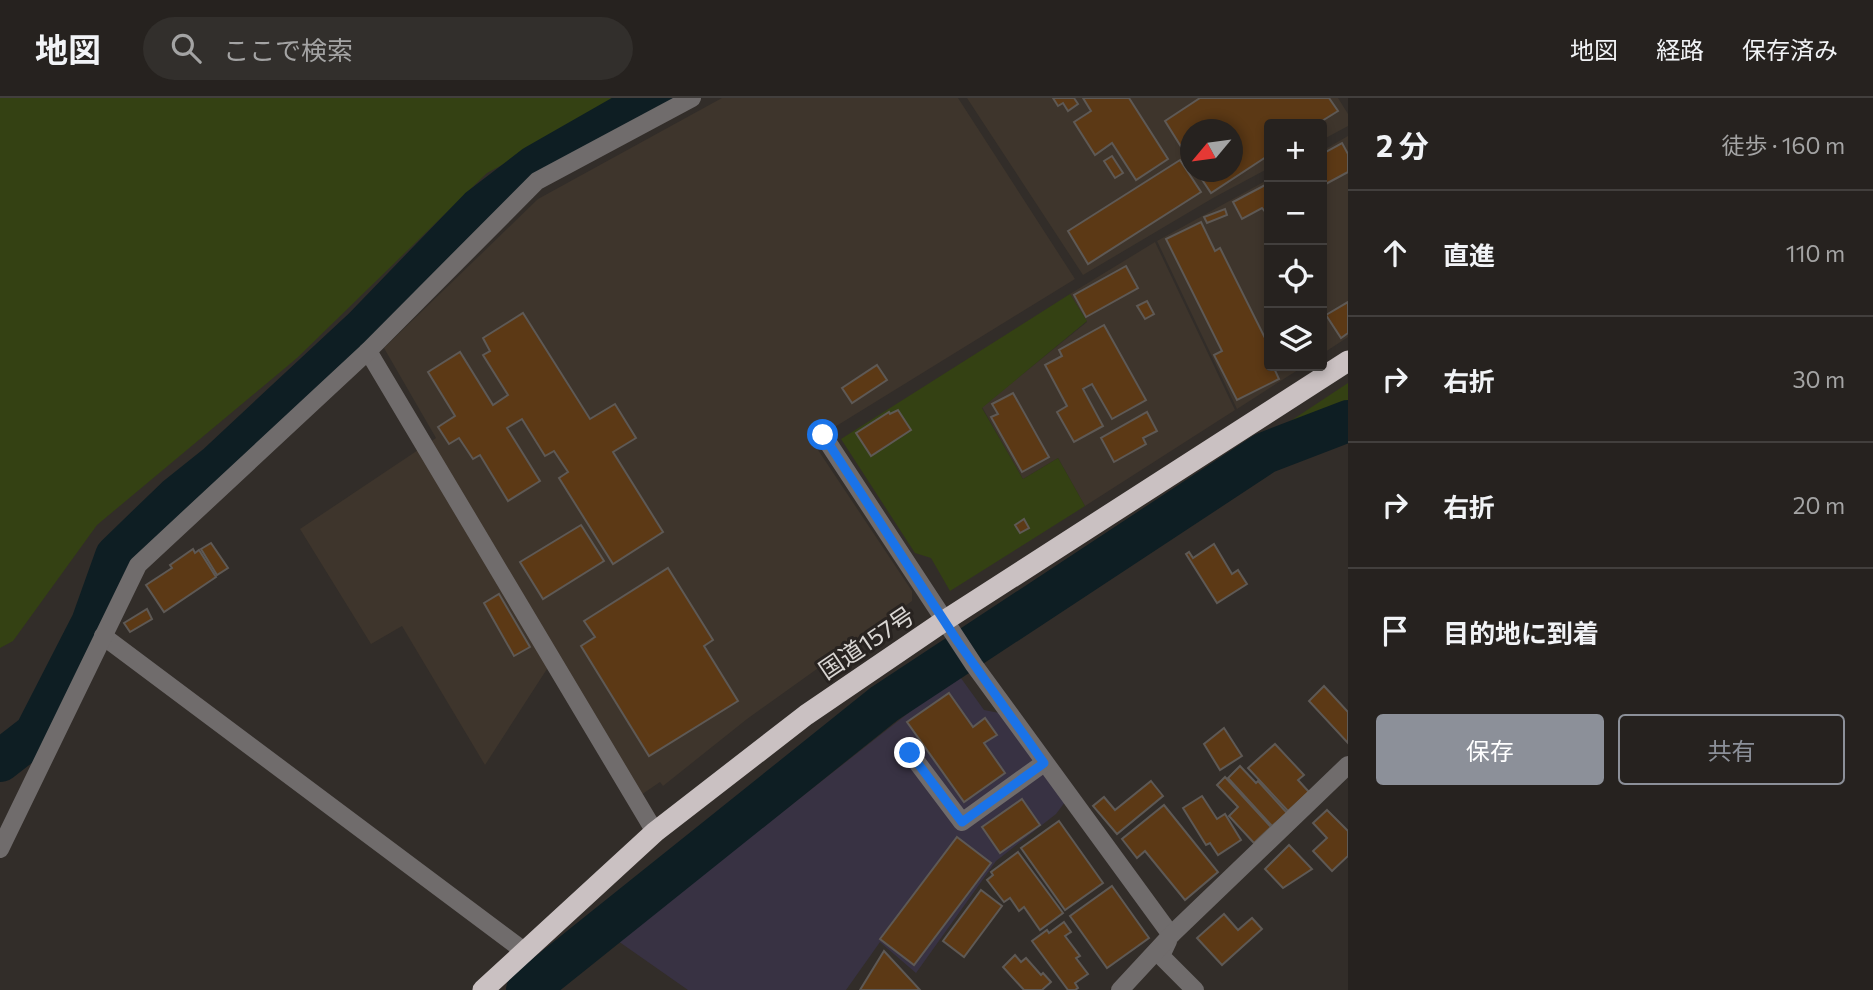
<!DOCTYPE html>
<html lang="ja">
<meta charset="utf-8">
<style>
body{margin:0;font-family:Commissioner,"Noto Sans JP",sans-serif;background:#322f2c;color:#f1f3f6}
.controls{position:absolute;right:21px;top:21px;display:grid;overflow:hidden;border-radius:7px;box-shadow:0 4px 10px #0003}
.controls button{width:63px;height:63px;display:grid;place-items:center;padding:0;border:0;border-bottom:2px solid #423f3d;background:#26221f;color:#f1f3f6;font:35px sans-serif}
.compass{position:absolute;left:1180px;top:21px;width:63px;height:63px;border-radius:50%;background:#26221f;box-shadow:0 4px 10px #0003;rotate:241deg}
.stop{position:absolute;width:21px;height:21px;margin:-16px;border:5px solid #1a73e8;border-radius:50%;background:#fff}
.stop.end{background:#1a73e8;border-color:#fff;box-shadow:0 2px 7px #0008}
.list{margin:0;padding:0;list-style:none}
h2{display:flex;justify-content:space-between;align-items:center;height:91px;margin:0;padding:0 28px;font-size:30px}
h2 small{font-size:23px;font-weight:400;color:#a4a4a4}
.list li{display:grid;grid-template-columns:46px 1fr auto;gap:21px;align-items:center;box-sizing:border-box;height:126px;padding:0 28px;border-top:2px solid #423f3d}
.list b{display:block;font-size:26px;white-space:nowrap}
.list em{font-size:23px;font-style:normal;color:#a4a4a4}
.actions{display:flex;gap:14px;padding:21px 28px}
.actions a{flex:1;padding:16px 0;border:2px solid #8c9099;border-radius:7px;text-align:center;font-size:24px;color:#8c9099}
.actions .main{background:#8c9099;color:#fff}
.icon{flex:none;width:38px;height:38px;fill:none;stroke:currentColor;stroke-width:2;stroke-linecap:round;stroke-linejoin:round}
.map{position:relative;flex:none;width:1348px;height:892px;overflow:hidden}
header{display:flex;align-items:center;gap:42px;box-sizing:border-box;height:98px;padding:0 35px;background:#26221f;border-bottom:2px solid #423f3d}
header strong{font-size:33px}
nav{display:flex;gap:38px;margin-inline-start:auto;font-size:24px}
.search{width:490px;height:63px;background:#322f2c;display:flex;align-items:center;gap:18px;box-sizing:border-box;padding:0 24px;border-radius:38px;color:#a4a4a4;font-size:26px}
main{display:flex}
aside{flex:1;background:#26221f}
.map>svg:first-child{display:block}
.commercial{fill:#383243}
.built{fill:#3e352c;fill-rule:evenodd}
.green{fill:#344113}
.lines{fill:none;stroke-linecap:round;stroke-linejoin:round}
.river{stroke:#0e1e23;stroke-width:42}
.building{fill:#5c3915;stroke:#5e5955;stroke-width:2}
.minor{stroke:#706c6c;stroke-width:18}
.highway{stroke:#cac1c2;stroke-width:21}
.route{stroke:#1a73e8;stroke-width:9}
.labels{text-anchor:middle;dominant-baseline:central;stroke-width:6;stroke-linejoin:round;paint-order:stroke}
.street-label{font-size:24px;fill:#d8d5d2;stroke:#282320}
</style>
<header>
<strong>地図</strong>
<div class="search"><svg class="icon" aria-label="search" viewBox="0 0 24 24"><circle cx="10" cy="10" r="6"/><path d="M15 15l6 6"/></svg>ここで検索</div>
<nav><a>地図</a><a>経路</a><a>保存済み</a></nav>
</header>
<main>
<div class="map">
<svg width="1348" height="892" viewBox="0 0 1348 892">
<rect width="100%" height="100%" fill="#322d29"/>
<polygon class="commercial" points="958,576 984,612 999,615 1065,704 1056,716 996,763 916,875 880,844 846,892 688,892 618,843"/>
<g class="built">
<polygon points="722,0 958,0 1075,181 812,343 912,493 912,503 747,621 663,688 660,684 641,697 556,557 485,667 402,528 371,546 300,431 436,340 384,250 538,101"/>
<path d="M967,0H1338L1348,16V28L1322,42V26H1269V70L1213,100L1083,177ZM1190,32H1232V74H1190Z"/>
<polygon points="1348,38 1348,239 1322,256 1322,53"/>
<polygon points="1269,81 1269,268 1304,268 1237,311 1157,143"/>
<polygon points="1155,144 1235,312 1085,408 1058,360 1023,381 982,309 1087,224 1070,196"/>
</g>
<g class="green">
<polygon points="0,0 628,0 487,75 297,260 97,427 13,543 0,550"/>
<polygon points="1070,196 1087,223 982,310 1023,381 1058,360 1085,408 950,493 931,460 915,455 841,341"/>
<polygon points="1348,285 1348,313 1299,335 1277,332"/>
</g>
<g class="lines">
<g class="river">
<polyline points="0,663 35,636 92,525 116,458 176,400 216,368 364,230 479,111 535,68 654,0"/>
<polyline points="527,892 884,606 1265,355 1348,323"/>
</g>
</g>
<g class="building">
<polygon points="1053,0 1074,0 1078,6 1068,13 1063,5 1058,8"/>
<polygon points="1083,0 1129,0 1168,61 1136,82 1112,45 1095,57 1074,24 1091,13"/>
<polygon points="1200,0 1329,0 1338,13 1317,26 1269,26 1269,57 1211,95 1197,74 1232,74 1232,32 1190,32 1190,63 1165,23"/>
<polygon points="1342,45 1348,56 1348,74 1322,88 1322,56"/>
<polygon points="1112,58 1123,75 1115,80 1104,63"/>
<polygon points="1180,62 1201,94 1088,166 1068,133"/>
<polygon points="1269,85 1269,113 1266,115 1262,110 1242,121 1233,104"/>
<polygon points="1225,111 1227,117 1207,125 1204,119"/>
<polygon points="1201,124 1215,153 1220,150 1269,248 1269,253 1266,254 1269,268 1273,268 1279,281 1237,302 1214,257 1222,253 1166,141"/>
<polygon points="1126,168 1138,190 1086,219 1074,197"/>
<polygon points="1147,203 1154,216 1145,221 1137,208"/>
<polygon points="1348,204 1348,235 1341,240 1326,217"/>
<polygon points="523,215 590,321 615,306 636,340 613,354 663,434 613,466 559,380 568,374 554,353 545,358 522,321 507,330 540,383 508,403 480,357 473,361 459,340 449,346 438,329 455,318 428,274 460,254 493,307 508,297 483,257 490,253 483,240"/>
<polygon points="1104,227 1146,302 1112,321 1092,286 1083,291 1103,328 1074,344 1057,314 1067,308 1045,267 1062,258 1059,252"/>
<polygon points="877,267 887,282 852,305 842,290"/>
<polygon points="1013,295 1049,359 1022,374 991,319 998,316 992,306"/>
<polygon points="898,312 911,332 871,358 856,335 889,314 890,316"/>
<polygon points="1147,314 1157,333 1143,340 1146,346 1114,364 1101,340"/>
<polygon points="1024,421 1029,430 1020,435 1015,427"/>
<polygon points="581,427 604,463 543,501 520,464"/>
<polygon points="211,445 228,470 217,477 201,451"/>
<polygon points="1214,446 1232,476 1238,472 1247,486 1217,505 1186,456 1189,454 1193,460"/>
<polygon points="193,451 195,455 199,452 216,479 164,514 146,487 172,470 170,467"/>
<polygon points="668,470 713,542 704,548 738,603 649,658 581,548 595,539 584,523"/>
<polygon points="499,496 530,549 514,558 484,505"/>
<polygon points="147,511 152,521 130,534 124,525"/>
<polygon points="1324,588 1348,614 1348,645 1309,603"/>
<polygon points="949,595 973,629 985,620 997,637 984,645 1005,675 964,704 907,624"/>
<polygon points="1224,630 1242,658 1220,672 1204,646"/>
<polygon points="1275,646 1304,677 1298,682 1309,694 1288,713 1248,670"/>
<polygon points="1240,668 1256,685 1258,683 1287,715 1272,728 1228,680"/>
<polygon points="1225,679 1271,729 1254,745 1229,718 1238,709 1217,687"/>
<polygon points="1151,683 1163,698 1117,736 1093,708 1104,699 1115,712"/>
<polygon points="1202,698 1217,721 1225,716 1241,742 1218,757 1210,745 1206,747 1183,710"/>
<polygon points="1022,701 1040,727 1000,755 982,729"/>
<polygon points="1164,707 1218,774 1185,802 1145,753 1137,760 1122,741"/>
<polygon points="1327,712 1348,733 1348,758 1332,773 1313,753 1327,740 1313,725"/>
<polygon points="1059,723 1103,785 1065,812 1021,750"/>
<polygon points="957,739 991,765 914,867 880,841"/>
<polygon points="1289,747 1312,771 1283,790 1265,771"/>
<polygon points="1018,754 1063,815 1040,832 1024,809 1019,813 1010,800 1004,804 987,782 993,777 991,774"/>
<polygon points="1112,788 1149,840 1107,870 1070,818"/>
<polygon points="981,792 1002,808 964,859 943,843"/>
<polygon points="1224,816 1238,832 1252,820 1262,831 1222,867 1197,840"/>
<polygon points="1064,824 1071,834 1065,838 1080,858 1076,860 1088,876 1075,885 1078,890 1075,892 1068,892 1032,843 1047,832 1049,835"/>
<polygon points="884,853 920,892 860,892"/>
<polygon points="1015,857 1021,864 1026,860 1041,877 1043,875 1051,884 1042,892 1024,892 1003,869"/>
</g>
<g class="lines">
<g class="minor">
<polyline points="368,253 655,734"/>
<polyline points="823,337 974,567 1171,837"/>
<polyline points="103,538 524,853"/>
<polyline points="910,655 962,724 1044,665"/>
<polyline points="0,751 138,467 368,253 537,83 692,0"/>
<polyline points="1168,843 1161,858 1195,892"/>
<polyline points="1120,892 1171,837 1348,667"/>
</g>
<polyline class="highway" points="483,892 655,734 806,617 944,523 1348,263"/>
</g>
<g class="lines">
<polyline class="route" points="823,337 958,544 1044,665 962,724 910,655"/>
</g>
<g class="labels">
<g class="street-label">
<text transform="translate(866 544) rotate(-34)">国道157号</text>
</g>
</g>
</svg>
<div class="controls">
<button>+</button>
<button>−</button>
<button><svg class="icon" aria-label="locate" viewBox="0 0 24 24"><circle cx="12" cy="12" r="6"/><path d="M12 2v4M12 18v4M2 12h4M18 12h4"/></svg></button>
<button><svg class="icon" aria-label="layers" viewBox="0 0 24 24"><path d="M12 4l9 5-9 5-9-5zM3 14l9 5 9-5"/></svg></button>
</div>
<svg class="compass" viewBox="-18 -18 36 36"><path d="M0-13l5 13h-10z" fill="#e53935"/><path d="M0 13l5-13h-10z" fill="#a4a4a4"/></svg>
<div class="stop" style="left:823px;top:337px"></div>
<div class="stop end" style="left:910px;top:655px"></div>
</div>
<aside>
<h2>2 分<small>徒歩 · 160 m</small></h2>
<ul class="list">
<li><svg class="icon" aria-label="ahead" viewBox="0 0 24 24"><path d="M12 20V5M6 11l6-6 6 6"/></svg><div><b>直進</b></div><em>110 m</em></li>
<li><svg class="icon" aria-label="right" viewBox="0 0 24 24"><path d="M7 20v-9h11M14 6l5 5-5 5"/></svg><div><b>右折</b></div><em>30 m</em></li>
<li><svg class="icon" aria-label="right" viewBox="0 0 24 24"><path d="M7 20v-9h11M14 6l5 5-5 5"/></svg><div><b>右折</b></div><em>20 m</em></li>
<li><svg class="icon" aria-label="arrive" viewBox="0 0 24 24"><path d="M6 21V4h12l-3 4 3 4H6"/></svg><div><b>目的地に到着</b></div></li>
</ul>
<div class="actions"><a class="main">保存</a><a>共有</a></div>
</aside>
</main>
